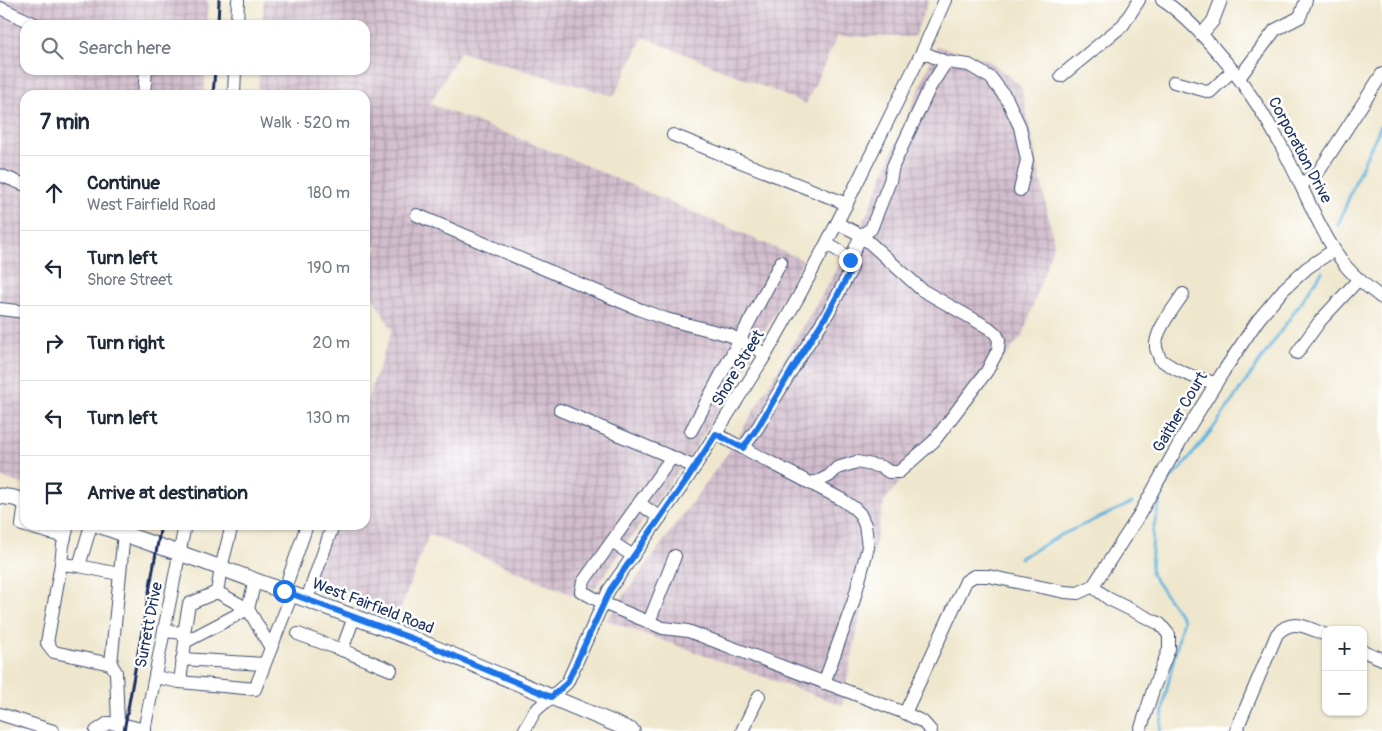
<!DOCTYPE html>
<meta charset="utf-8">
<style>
body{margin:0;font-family:Pangolin,sans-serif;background:#f6f6f7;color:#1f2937}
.controls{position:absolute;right:15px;bottom:15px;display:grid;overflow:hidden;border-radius:10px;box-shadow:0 1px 4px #0004}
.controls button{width:45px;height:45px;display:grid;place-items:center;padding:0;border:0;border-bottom:1px solid #e0e1e3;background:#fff;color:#1f2937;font:25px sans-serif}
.stop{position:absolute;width:15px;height:15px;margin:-11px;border:4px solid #1a73e8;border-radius:50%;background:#fff}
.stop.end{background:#1a73e8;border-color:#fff;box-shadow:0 1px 5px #0008}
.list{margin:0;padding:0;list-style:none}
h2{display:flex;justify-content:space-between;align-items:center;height:65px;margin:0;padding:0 20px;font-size:21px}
h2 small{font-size:16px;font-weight:400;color:#747a83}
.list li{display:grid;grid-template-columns:32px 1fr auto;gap:15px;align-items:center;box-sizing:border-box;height:75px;padding:0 20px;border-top:1px solid #e0e1e3}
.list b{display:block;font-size:19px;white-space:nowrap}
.list p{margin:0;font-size:16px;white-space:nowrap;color:#747a83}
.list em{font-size:16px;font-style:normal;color:#747a83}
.icon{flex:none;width:28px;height:28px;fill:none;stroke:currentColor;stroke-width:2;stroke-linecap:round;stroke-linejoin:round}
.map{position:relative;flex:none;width:1382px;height:731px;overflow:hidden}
.search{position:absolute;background:#fff;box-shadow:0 1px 4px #0004;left:20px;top:20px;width:350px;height:55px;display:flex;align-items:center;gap:12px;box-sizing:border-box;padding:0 18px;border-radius:15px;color:#747a83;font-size:19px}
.panel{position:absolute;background:#fff;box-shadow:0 1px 4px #0004;left:20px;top:90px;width:350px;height:440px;border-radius:15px}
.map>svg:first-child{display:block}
.industrial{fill:url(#industrial-grid)}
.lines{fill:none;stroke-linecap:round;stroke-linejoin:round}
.stream{stroke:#63b5de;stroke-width:3}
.minor-casing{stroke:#3b4b6f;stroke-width:14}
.major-casing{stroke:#3b4b6f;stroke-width:17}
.minor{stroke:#fff;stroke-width:12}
.major{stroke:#fff;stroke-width:15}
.rail{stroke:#1b2f5e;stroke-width:3}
.route{stroke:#1a73e8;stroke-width:6}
.labels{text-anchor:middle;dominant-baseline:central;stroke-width:5;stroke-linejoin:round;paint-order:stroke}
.street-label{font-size:16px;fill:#1b2f5e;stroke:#fff}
</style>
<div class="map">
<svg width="1382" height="731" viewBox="0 0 1382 731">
<defs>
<pattern id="industrial-grid" width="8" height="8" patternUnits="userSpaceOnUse" patternTransform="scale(1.25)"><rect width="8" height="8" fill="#d1bdcc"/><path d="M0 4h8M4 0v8" fill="none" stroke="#a99aa9"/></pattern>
</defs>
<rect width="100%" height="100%" fill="#fff"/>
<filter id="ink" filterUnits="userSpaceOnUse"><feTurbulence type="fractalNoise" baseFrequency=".02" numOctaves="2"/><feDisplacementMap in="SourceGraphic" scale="10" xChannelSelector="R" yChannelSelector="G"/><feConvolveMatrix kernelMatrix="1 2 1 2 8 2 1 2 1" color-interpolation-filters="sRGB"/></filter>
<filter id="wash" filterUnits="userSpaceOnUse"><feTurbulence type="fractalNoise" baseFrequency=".0096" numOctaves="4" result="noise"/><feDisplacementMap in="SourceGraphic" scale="20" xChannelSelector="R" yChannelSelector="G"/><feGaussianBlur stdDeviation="1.12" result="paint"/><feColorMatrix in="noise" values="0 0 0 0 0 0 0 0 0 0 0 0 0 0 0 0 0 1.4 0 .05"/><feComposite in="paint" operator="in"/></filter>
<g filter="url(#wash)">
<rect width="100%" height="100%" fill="#efe7cd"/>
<g class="industrial">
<polygon points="0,0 208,0 207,25 25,25 25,70 205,70 204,95 25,95 25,485 0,477"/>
<polygon points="264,0 929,0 914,37 837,37 806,104 643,37 614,96 460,52 430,104 569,158 803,260 742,373 694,449 586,601 429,534 399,613 304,574 322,525 365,525 365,406 392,330 365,284 365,277 377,246 365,245 365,95 258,95 259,70 365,70 365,25 262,25"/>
<polygon points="937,46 988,60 1021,86 1054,243 1023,335 884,501 842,705 606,620 733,446 861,228"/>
</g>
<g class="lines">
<g class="stream">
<polyline points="1338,225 1358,175 1382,123"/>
<polyline points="1162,488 1183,466 1212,430 1322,272"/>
<polyline points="1020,558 1063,534 1132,503"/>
<polyline points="1160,731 1165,697 1183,619 1151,574 1153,530 1163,488"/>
</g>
</g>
</g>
<g filter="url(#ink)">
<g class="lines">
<g class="minor-casing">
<g id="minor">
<path d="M1162,0C1181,12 1197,29 1212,46C1245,82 1270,122 1291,165C1308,199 1322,235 1345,265C1355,278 1369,288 1382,298"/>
<polyline points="0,8 37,25"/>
<polyline points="237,25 238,0"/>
<polyline points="1202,34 1213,21 1221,0"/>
<polyline points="922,52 946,62 969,65 991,78 1007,99 1020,127 1027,160 1020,190"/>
<polyline points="1061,76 1123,25 1139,0"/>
<polyline points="1239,78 1275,30 1300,17 1306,0"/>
<polyline points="1174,82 1210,92 1233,70"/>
<polyline points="144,95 146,70"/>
<polyline points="234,95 235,70"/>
<polyline points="673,135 847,204"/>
<polyline points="0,175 25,185"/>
<polyline points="1301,185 1319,171 1382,74"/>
<polyline points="417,215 641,310 666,319 729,335 766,354"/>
<polyline points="837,223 861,235 871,229 890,181 893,166 930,87 946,62"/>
<path d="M1183,294C1175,307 1154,331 1156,348C1157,351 1159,356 1160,359C1177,372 1195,378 1216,383"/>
<polyline points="0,309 25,312"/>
<polyline points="1297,353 1320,321 1359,279"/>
<polyline points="560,410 695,467"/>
<polyline points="691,431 781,262"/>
<polyline points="716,434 810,483 819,481 829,476 837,468 857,462 882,467 889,472 899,472 934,441 987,371 998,350 999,340 996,334 989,328 922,290 861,235 850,260"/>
<path d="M743,448L758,427L799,358L828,313L852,268C849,255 837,250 827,244"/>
<polyline points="672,457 583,582 581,591 603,603 663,628 688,631 905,713 923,722 931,731"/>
<polyline points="810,483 841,499 854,508 860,514 865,525 868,547 853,603 824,683"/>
<polyline points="25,503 22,525 65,537"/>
<polyline points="639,503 660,518"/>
<polyline points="91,525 79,566 61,564 47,643 54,652 111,664"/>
<polyline points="612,542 633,556"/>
<polyline points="61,564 63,545 68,525"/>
<polyline points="79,566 119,574"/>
<polyline points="255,580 248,609 271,648"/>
<polyline points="1093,587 1109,599 1160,624 1169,635 1169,649 1154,687 1140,731"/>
<polyline points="284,591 307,525"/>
<polyline points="217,592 248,609"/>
<polyline points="307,599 333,525"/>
<polyline points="649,622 675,556"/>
<polyline points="164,631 184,633 189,604 217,592 221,568 232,525"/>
<polyline points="184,633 185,642 248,609"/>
<polyline points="298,634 342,650 354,617"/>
<polyline points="185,642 180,682 255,689 292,594"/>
<polyline points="342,650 391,670"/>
<polyline points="1363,651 1382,659"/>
<polyline points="182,659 264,664"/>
<polyline points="155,677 180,682"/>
<polyline points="905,713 966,581 974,576 988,576 1065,592 1078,593 1093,586 1138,517 1184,435 1223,372 1258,320 1284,289 1307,268 1334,250"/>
<polyline points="0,714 53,731"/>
<polyline points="118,724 116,672 111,664 124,533"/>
<polyline points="96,731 108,723 125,725 145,730"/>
<polyline points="144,731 185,525"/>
<polyline points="524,731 535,711 567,683 609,590 687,479 766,354 800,294 837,223 922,52 945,0"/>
<polyline points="742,731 759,696"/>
<path d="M1236,731L1277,634C1293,617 1307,628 1326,635"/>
</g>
</g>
<g class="major-casing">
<g id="major">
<polyline points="0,496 14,498 25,502"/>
<polyline points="98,525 202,561 411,638 632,731"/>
</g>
</g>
<use href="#minor" class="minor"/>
<use href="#major" class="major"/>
<g class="rail">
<polyline points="218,25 219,0"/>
<polyline points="213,95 215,70"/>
<polyline points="124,731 161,525"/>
</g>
</g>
</g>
<g class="lines" filter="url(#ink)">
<polyline class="route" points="284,591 411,638 551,697 567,683 610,590 687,479 716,434 743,448 758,427 799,358 828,313 852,268 850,260"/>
</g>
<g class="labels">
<g class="street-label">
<text transform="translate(1300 150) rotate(62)">Corporation Drive</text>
<text transform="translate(738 368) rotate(-59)">Shore Street</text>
<text transform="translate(1180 412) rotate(-59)">Gaither Court</text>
<text transform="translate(373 606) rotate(21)">West Fairfield Road</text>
<text transform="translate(149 625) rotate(-79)">Surrett Drive</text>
</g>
</g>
</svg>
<div class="controls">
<button>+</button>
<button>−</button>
</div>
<div class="stop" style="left:284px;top:591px"></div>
<div class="stop end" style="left:850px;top:260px"></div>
<div class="search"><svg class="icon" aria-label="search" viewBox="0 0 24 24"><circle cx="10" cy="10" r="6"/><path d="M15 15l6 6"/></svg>Search here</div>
<section class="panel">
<h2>7 min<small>Walk · 520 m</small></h2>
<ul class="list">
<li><svg class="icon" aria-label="ahead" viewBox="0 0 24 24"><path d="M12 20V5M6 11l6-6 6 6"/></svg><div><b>Continue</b><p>West Fairfield Road</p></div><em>180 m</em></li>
<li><svg class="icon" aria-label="left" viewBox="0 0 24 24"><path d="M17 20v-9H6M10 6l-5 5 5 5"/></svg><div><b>Turn left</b><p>Shore Street</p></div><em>190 m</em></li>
<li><svg class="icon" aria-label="right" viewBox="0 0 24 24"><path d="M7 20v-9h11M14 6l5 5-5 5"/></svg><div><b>Turn right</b></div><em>20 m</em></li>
<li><svg class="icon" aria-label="left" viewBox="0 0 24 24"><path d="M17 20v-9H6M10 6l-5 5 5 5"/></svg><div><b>Turn left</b></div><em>130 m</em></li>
<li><svg class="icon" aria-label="arrive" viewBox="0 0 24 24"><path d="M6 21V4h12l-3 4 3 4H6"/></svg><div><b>Arrive at destination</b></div></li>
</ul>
</section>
</div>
